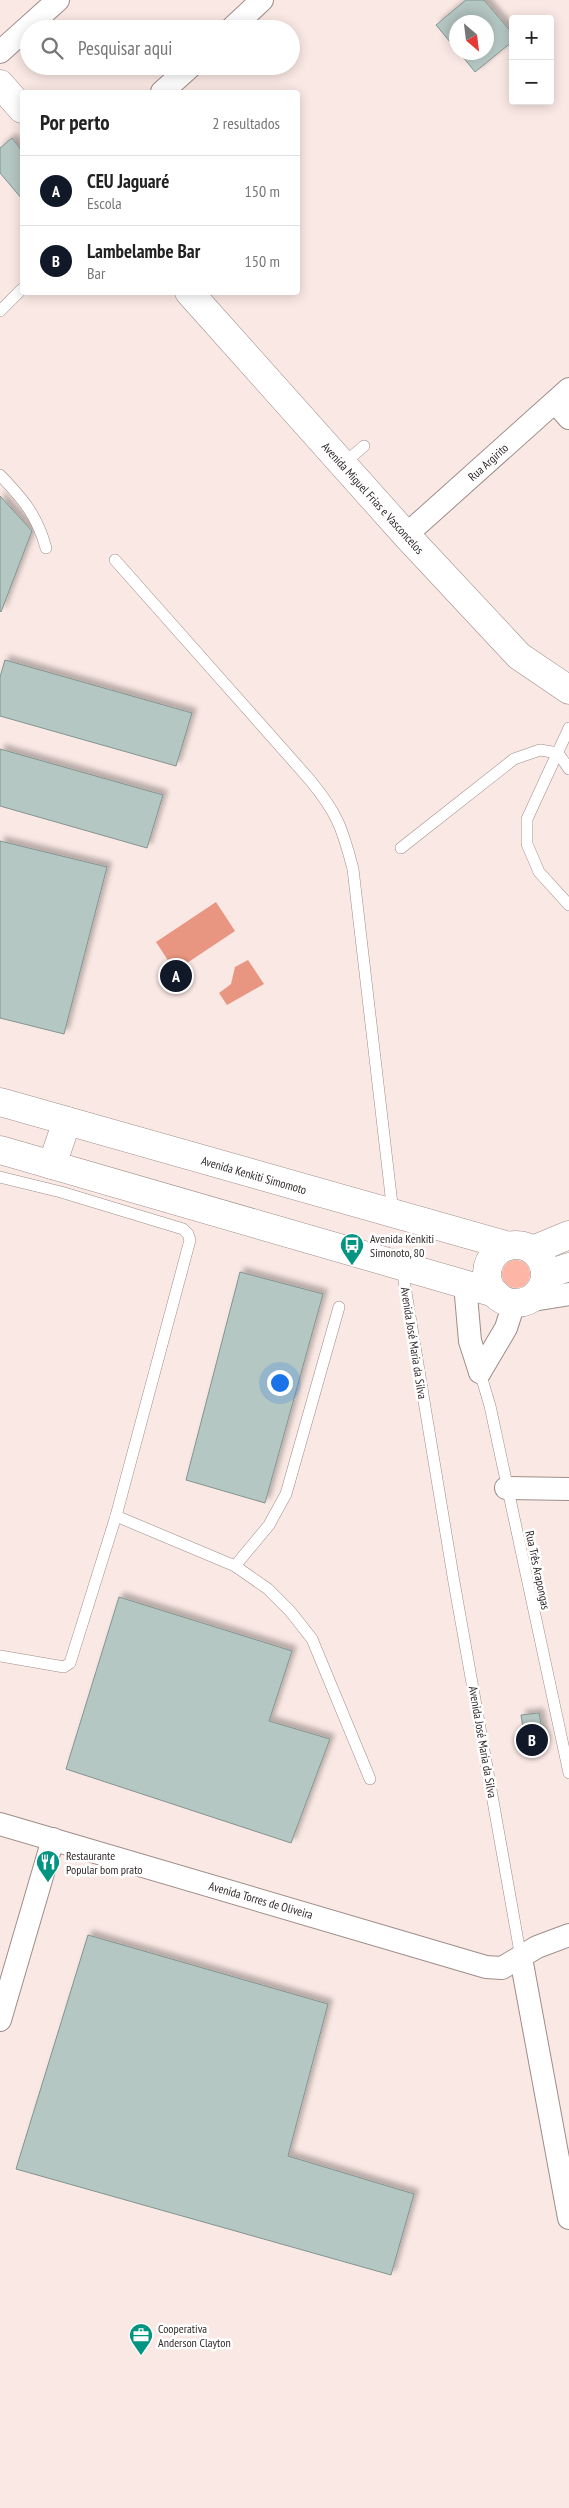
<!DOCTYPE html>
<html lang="pt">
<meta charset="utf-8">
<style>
body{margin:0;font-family:"PT Sans Narrow",sans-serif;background:#f6f6f6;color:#222}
.controls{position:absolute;right:15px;top:15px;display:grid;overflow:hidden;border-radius:5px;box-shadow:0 2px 12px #0003}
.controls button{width:45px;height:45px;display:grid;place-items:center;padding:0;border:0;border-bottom:1px solid #e0e0e0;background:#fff;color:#222;font:25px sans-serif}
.compass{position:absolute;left:449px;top:15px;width:45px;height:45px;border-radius:50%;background:#fff;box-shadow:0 2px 12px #0003;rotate:152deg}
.you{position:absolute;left:279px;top:1382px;width:18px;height:18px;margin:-12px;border:4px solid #fff;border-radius:50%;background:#1a73e8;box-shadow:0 0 0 8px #1a73e833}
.badge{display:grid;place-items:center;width:32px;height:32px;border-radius:50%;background:#111827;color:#fff;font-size:16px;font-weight:700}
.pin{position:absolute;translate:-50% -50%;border:2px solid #fff;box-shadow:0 1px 5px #0006}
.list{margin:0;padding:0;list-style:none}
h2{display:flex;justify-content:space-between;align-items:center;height:65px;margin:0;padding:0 20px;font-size:21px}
h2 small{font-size:16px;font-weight:400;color:#767676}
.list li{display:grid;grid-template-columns:32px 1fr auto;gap:15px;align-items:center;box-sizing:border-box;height:70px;padding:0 20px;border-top:1px solid #e0e0e0}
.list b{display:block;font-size:19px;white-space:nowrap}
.list p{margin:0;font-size:16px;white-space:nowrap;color:#767676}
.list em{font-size:16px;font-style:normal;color:#767676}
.icon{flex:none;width:28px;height:28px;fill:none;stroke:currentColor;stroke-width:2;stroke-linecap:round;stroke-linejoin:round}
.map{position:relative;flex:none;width:569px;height:2508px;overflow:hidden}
.search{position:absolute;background:#fff;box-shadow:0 2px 12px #0003;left:20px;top:20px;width:280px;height:55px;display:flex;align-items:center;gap:12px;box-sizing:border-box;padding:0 18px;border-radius:28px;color:#767676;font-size:19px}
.panel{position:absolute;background:#fff;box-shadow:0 2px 12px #0003;left:20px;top:90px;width:280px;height:205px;border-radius:5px}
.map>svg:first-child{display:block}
.green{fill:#fdb5a5}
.water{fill:#e89581}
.building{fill:#b5c7c3;stroke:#839490;filter:url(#shadow)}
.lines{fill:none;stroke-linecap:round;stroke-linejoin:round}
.lane-casing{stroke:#9d8d89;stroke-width:12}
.street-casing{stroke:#9d8d89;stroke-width:24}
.secondary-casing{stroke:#9d8d89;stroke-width:29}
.lane{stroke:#fff;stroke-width:11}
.street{stroke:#fff;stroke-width:22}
.secondary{stroke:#fff;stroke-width:28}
.labels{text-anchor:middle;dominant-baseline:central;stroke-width:5;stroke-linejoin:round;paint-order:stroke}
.street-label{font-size:12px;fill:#312a29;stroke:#fff}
.poi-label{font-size:12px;fill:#312a29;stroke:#fff;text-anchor:start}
</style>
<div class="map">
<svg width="569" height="2508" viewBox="0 0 569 2508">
<defs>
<filter id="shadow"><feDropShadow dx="4.5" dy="-4.5" stdDeviation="2.5" flood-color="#0004"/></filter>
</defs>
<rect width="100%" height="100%" fill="#fae8e4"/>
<circle class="green" cx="516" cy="1274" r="14"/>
<g class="water">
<polygon points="216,902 235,931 175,971 156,942"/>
<polygon points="248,960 264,984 227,1005 219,993 231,984 235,967"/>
</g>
<g class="building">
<polygon points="466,0 484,0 513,34 513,41 475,72 459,52 486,52 486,22 456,22 456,49 436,25"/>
<polygon points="12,138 22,151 22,199 0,173 0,148"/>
<polygon points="0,496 32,531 1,612 0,611"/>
<polygon points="5,660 192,713 176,766 0,716 0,677"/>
<polygon points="0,749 163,795 147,848 0,806"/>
<polygon points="0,841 107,867 64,1034 0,1018"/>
<polygon points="240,1272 323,1294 265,1503 186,1480"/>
<polygon points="119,1597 292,1651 269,1721 330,1739 291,1843 66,1769"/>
<polygon points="539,1713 545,1744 526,1748 521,1715"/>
<polygon points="88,1935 328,2004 288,2156 414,2194 391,2275 16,2169"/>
</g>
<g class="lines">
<g class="lane-casing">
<g id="lane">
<polyline points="0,311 22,289"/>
<polyline points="343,464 364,446"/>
<path d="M0,475C23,499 37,515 46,548"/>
<path d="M115,560L310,780C337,813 342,827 353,869L393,1213"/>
<polyline points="569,728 527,819 527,844 539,872 569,905"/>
<polyline points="401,848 514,759 540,750 558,753 569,769"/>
<polyline points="0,1177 61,1192 183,1229 188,1234 190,1240 116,1516 70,1663 64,1667 0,1656"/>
<polyline points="402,1268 454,1582 521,1958"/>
<polyline points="480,1372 490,1406 569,1773"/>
<polyline points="116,1516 235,1566 268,1589 290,1611 312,1639 370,1779"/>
<polyline points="235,1566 269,1525 286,1494 339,1307"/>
</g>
</g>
<g class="street-casing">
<g id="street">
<polyline points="231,29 262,0"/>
<polyline points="0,52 58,0"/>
<polyline points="162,92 191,66"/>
<polyline points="555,402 569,418"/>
<polyline points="406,535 569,389"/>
<polyline points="465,1284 470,1341 480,1372"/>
<polyline points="527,1301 569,1294"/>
<polyline points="480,1372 506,1328 514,1303"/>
<polyline points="506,1488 569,1489"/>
<polyline points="0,1824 486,1967 502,1968 537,1947 569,1935"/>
<polyline points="521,1958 569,2218"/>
<polyline points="0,2020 53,1839"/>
</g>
</g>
<g class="secondary-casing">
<g id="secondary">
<polyline points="0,84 22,109"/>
<polyline points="189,292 406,535 519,656 569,690"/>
<polyline points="0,1102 509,1246"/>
<polyline points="0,1150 495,1293"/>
<polyline points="52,1165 67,1121"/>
<circle cx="516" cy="1274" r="29"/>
<polyline points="533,1250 569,1235"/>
<polyline points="546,1275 569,1267"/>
</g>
</g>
<use href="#lane" class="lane"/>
<use href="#street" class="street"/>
<use href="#secondary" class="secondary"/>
</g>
<defs>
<g id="bus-pin" transform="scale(1.25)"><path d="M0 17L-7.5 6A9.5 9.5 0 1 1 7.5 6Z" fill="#039482" stroke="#fff"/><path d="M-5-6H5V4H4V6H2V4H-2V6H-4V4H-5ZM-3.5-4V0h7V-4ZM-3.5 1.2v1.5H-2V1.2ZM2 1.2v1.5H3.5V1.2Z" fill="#fff"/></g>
<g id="restaurant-pin" transform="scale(1.25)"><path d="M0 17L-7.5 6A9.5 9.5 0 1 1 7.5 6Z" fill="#039482" stroke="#fff"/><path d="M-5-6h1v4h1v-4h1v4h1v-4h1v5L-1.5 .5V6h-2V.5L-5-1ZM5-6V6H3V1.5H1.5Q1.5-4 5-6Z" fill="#fff"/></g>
<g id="office-pin" transform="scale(1.25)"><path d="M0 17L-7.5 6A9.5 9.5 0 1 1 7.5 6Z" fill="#039482" stroke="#fff"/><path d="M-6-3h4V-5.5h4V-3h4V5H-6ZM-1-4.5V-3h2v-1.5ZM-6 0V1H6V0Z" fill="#fff"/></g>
</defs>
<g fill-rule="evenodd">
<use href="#bus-pin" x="352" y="1245"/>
<use href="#restaurant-pin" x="48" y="1862"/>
<use href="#office-pin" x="141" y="2335"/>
</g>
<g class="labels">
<g class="street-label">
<text transform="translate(488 462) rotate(-42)">Rua Argirito</text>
<text transform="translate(373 498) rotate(48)">Avenida Miguel Frias e Vasconcelos</text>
<text transform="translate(254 1175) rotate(16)">Avenida Kenkiti Simomoto</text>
<text transform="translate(414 1343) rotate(81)">Avenida José Maria da Silva</text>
<text transform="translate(538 1570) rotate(78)">Rua Três Arapongas</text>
<text transform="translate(483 1742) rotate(80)">Avenida José Maria da Silva</text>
<text transform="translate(261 1900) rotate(16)">Avenida Torres de Oliveira</text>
</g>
<g class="poi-label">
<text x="370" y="1238">Avenida Kenkiti<tspan x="370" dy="14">Simonoto, 80</tspan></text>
<text x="66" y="1855">Restaurante<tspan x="66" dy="14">Popular bom prato</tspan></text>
<text x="158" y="2328">Cooperativa<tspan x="158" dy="14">Anderson Clayton</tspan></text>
</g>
</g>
</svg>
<div class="controls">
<button>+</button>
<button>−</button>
</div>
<svg class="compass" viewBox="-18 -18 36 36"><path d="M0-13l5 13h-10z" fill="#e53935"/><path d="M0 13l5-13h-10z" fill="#767676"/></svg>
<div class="you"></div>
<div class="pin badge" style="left:176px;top:976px">A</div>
<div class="pin badge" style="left:532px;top:1740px">B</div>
<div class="search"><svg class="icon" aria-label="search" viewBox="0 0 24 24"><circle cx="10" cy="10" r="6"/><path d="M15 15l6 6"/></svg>Pesquisar aqui</div>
<section class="panel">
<h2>Por perto<small>2 resultados</small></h2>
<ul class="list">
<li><span class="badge">A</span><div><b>CEU Jaguaré</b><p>Escola</p></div><em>150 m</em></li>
<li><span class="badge">B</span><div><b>Lambelambe Bar</b><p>Bar</p></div><em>150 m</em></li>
</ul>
</section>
</div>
